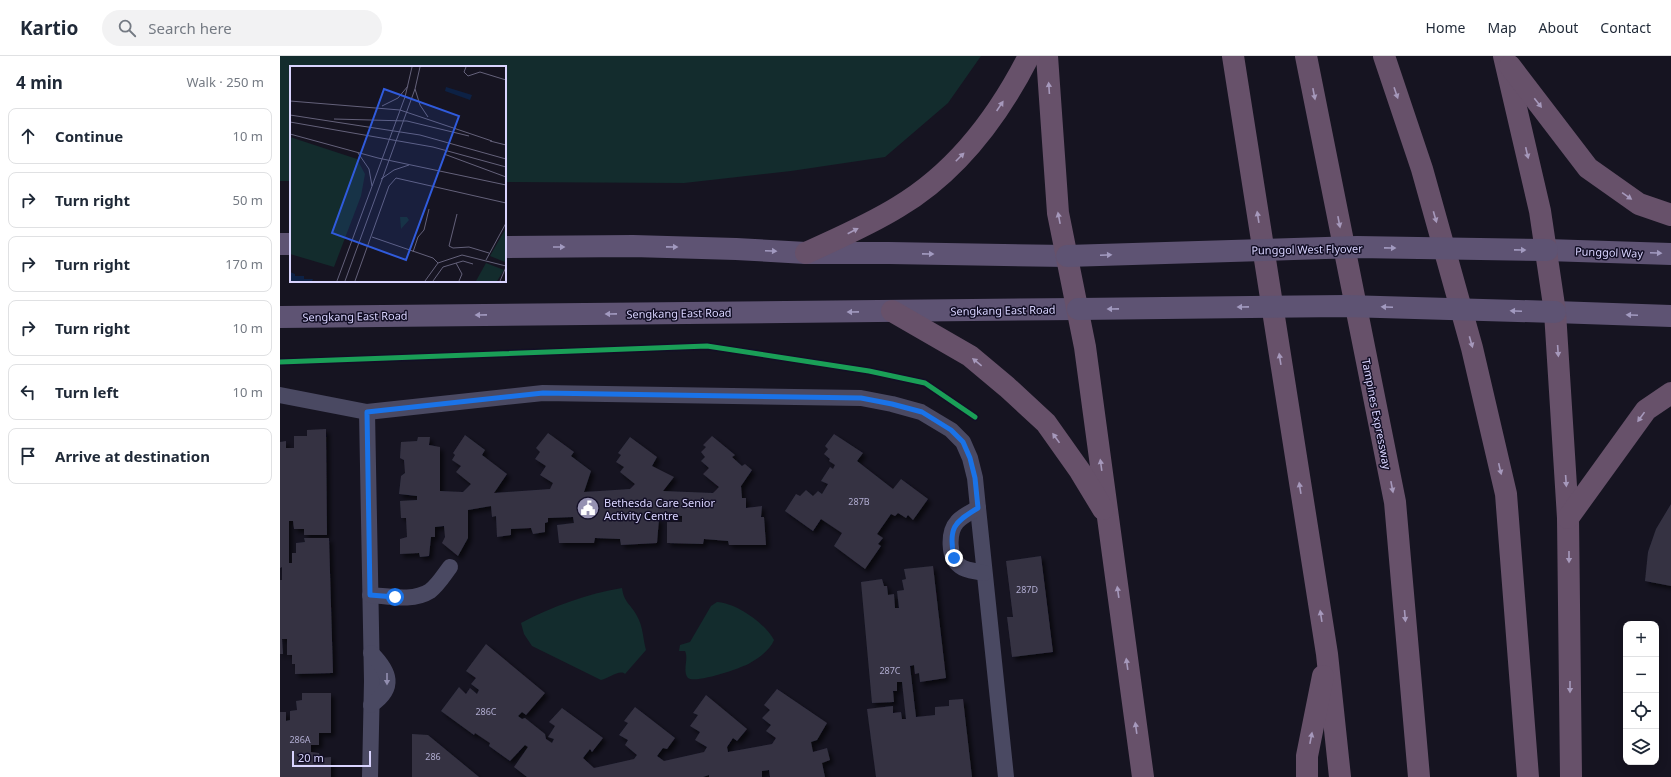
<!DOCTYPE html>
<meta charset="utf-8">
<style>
body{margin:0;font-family:"Noto Sans",sans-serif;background:#f2f2f3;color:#1f2937}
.controls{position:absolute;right:12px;bottom:12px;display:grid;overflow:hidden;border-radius:8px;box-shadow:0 2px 10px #0003}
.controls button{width:36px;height:36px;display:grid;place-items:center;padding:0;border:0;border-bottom:1px solid #e0e1e3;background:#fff;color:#1f2937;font:20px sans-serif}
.scale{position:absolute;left:12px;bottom:10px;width:79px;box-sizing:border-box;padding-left:4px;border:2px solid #d9d4ff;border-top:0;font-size:11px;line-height:14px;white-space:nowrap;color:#d9d4ff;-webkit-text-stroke:3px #130f26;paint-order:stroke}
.stop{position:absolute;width:12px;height:12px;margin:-9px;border:3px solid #1a73e8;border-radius:50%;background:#fff}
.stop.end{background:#1a73e8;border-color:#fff;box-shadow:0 1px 4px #0008}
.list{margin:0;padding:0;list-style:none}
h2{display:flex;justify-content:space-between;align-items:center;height:52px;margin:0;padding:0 16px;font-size:17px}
h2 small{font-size:13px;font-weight:400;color:#747a83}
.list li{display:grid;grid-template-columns:26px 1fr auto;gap:12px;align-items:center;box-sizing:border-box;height:56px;margin:0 8px 8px;padding:0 8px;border:1px solid #e0e1e3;border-radius:8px}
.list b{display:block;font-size:15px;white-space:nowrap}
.list em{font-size:13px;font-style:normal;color:#747a83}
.icon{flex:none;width:22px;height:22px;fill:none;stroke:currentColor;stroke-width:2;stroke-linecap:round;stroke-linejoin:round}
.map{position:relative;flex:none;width:1391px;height:721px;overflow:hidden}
header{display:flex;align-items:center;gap:24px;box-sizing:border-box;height:56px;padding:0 20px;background:#fff;border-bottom:1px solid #e0e1e3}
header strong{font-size:19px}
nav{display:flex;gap:22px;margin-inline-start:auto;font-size:14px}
.search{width:280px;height:36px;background:#f2f2f3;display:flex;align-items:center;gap:10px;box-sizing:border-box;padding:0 14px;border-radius:22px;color:#747a83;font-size:15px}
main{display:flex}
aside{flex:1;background:#fff}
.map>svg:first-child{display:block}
.green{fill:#132c2d}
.building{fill:#343243;filter:url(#shadow)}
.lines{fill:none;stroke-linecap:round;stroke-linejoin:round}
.service{stroke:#4a4962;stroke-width:16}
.primary{stroke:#5e5373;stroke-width:22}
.motorway{stroke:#67516a;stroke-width:22}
.primary-bridge{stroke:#5e5373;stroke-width:22}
.cycleway-casing{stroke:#130f26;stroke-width:8}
.cycleway{stroke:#1a9f57;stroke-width:5}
.oneway{fill:#a699bc}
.oneway2{fill:#a29ac0}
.oneway3{fill:#928eb0}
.route{stroke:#1a73e8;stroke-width:5}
.labels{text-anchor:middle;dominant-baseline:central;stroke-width:3;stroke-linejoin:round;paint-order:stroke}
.number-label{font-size:9px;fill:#b0acd0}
.street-label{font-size:11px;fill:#d9d4ff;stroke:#130f26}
.poi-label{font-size:11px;fill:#d9d4ff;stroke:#130f26;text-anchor:start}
.inset-road{fill:none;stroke:#64617a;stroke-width:1}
.view{fill:#305bdc;fill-opacity:0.15;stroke:#305bdc;stroke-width:2}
.inset-edge{fill:none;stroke:#d9d4ff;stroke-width:2}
</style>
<header>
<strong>Kartio</strong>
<div class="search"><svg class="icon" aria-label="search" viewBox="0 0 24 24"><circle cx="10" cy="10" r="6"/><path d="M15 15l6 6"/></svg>Search here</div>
<nav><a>Home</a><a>Map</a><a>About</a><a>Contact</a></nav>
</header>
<main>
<aside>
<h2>4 min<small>Walk · 250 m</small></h2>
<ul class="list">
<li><svg class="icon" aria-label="ahead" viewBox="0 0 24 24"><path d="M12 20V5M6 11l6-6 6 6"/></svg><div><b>Continue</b></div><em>10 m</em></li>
<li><svg class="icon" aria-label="right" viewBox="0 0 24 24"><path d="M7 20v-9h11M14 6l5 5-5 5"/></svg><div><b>Turn right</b></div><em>50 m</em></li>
<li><svg class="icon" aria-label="right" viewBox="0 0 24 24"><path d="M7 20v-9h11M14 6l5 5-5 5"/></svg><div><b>Turn right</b></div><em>170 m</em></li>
<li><svg class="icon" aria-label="right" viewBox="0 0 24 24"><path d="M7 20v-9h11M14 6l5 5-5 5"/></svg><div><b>Turn right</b></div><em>10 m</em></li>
<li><svg class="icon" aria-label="left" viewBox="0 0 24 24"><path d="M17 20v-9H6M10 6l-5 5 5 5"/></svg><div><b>Turn left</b></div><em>10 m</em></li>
<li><svg class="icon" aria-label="arrive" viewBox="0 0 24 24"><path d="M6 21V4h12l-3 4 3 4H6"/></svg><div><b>Arrive at destination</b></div></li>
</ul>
</aside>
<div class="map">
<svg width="1391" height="721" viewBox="0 0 1391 721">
<defs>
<filter id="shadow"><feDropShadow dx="3.5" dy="3.5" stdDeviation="2" flood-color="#0009"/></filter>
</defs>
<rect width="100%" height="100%" fill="#161421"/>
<g class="green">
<polygon points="0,0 701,0 668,47 605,101 511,115 404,127 225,126 225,11 11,11 11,125 0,125"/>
<path d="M342,532C344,547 351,548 357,560C363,570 363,583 366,594L345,618C340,613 329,622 321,624L252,590L244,578L241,567C273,550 307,538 342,532Z"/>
<path d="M437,546C456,547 485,567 494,584C490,594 480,601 470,607C462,612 415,628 408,622C402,615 409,603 405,595H399L400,589L410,586L431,550Z"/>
</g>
<g class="building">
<polygon points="46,373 47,479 24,479 24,473 14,473 13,465 9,465 9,507 12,507 12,497 16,497 16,487 25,486 24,482 49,482 53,617 15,618 15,608 12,608 12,599 7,599 7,583 2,583 3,598 0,598 0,524 2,524 2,511 0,512 0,386 6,385 6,392 14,392 14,380 27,380 27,374"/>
<polygon points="268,377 294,396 291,400 311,415 304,436 350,433 355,428 340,416 344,411 336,406 341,399 338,397 350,381 377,401 372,410 394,421 383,435 433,437 439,431 423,418 429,412 421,405 425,401 421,396 426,391 423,389 432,380 455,399 452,401 462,410 465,408 472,414 461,430 462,442 466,442 466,452 482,450 481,461 484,461 486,489 449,489 448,485 424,483 423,488 387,487 387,466 402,466 402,460 368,458 368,462 379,463 377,487 341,489 340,483 315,482 314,487 279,487 277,469 294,467 293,461 268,462 268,466 265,467 265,476 253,478 251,472 231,473 231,479 217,481 216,460 212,461 211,450 188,454 188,482 178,500 162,487 165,481 164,470 155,471 155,481 151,481 149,500 140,501 139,497 120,498 120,483 127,481 126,462 121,462 120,445 137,444 137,440 119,438 121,420 125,417 124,404 120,402 121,386 137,385 138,381 150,381 149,389 160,391 160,435 183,436 191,428 176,416 181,410 172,404 175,399 173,397 185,379 205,394 202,399 227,418 214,437 270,433 273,427 260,419 266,410 255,403 260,396 256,392"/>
<polygon points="554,378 583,397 577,405 613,433 621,423 648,443 633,464 628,459 626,462 618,457 615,460 611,458 597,478 603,482 598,488 601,490 585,513 554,490 562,477 541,463 533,475 505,455 516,438 520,440 526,434 533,440 538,435 542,438 548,428 541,425 550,411 553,413 555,409 549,405 550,403 544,398 548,393 545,390"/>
<polygon points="1391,448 1391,530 1365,525 1368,496 1376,473"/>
<polygon points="761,500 773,596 732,601 727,561 733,561 726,505"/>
<polygon points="653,510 666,622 640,626 639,617 635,618 634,609 630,610 636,661 655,659 655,651 669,650 669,644 683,643 692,721 596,721 587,653 613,650 613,657 621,656 622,663 626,663 622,626 617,626 617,635 613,635 614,646 592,647 581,526 602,523 604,530 607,530 608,539 614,538 615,552 619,552 617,535 624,534 622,524 626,523 624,513"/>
<polygon points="206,588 265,637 246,659 242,656 238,660 242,663 245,662 265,678 266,683 272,687 274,683 268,681 275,670 269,666 282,652 323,682 312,696 310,693 303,702 314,712 354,703 357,699 345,689 348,684 339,679 348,667 344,665 355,651 395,682 387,693 383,692 377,700 384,705 424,696 427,691 415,684 420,676 410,670 418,659 413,657 426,639 467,673 457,685 453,682 447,691 448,696 492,688 496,682 486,675 491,669 482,662 490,654 484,649 497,633 547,667 537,684 531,686 533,696 547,692 550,704 542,707 545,721 490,721 489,714 482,715 482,721 429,721 429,719 423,721 247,721 234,711 248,691 245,689 230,705 209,690 210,687 195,677 194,679 161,655 179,631 186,638 190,632 197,638 199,634 191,628 196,622 186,615"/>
<polygon points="22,637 51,637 51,677 39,677 39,689 31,689 31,696 39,697 40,702 51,701 51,721 0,721 0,656 6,656 6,665 10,664 10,655 17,654 16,645 22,644"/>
<polygon points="132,678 148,679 199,721 132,721"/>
</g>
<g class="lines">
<g class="service">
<polyline points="0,339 87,356 263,337 581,342 612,348 641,356 671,374 683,386 690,402 695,422 698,452 726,721"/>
<polyline points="87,356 92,625 90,721"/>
<path d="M698,452C691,456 682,460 677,466C668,476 668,502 680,510C686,515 697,515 704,517"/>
<path d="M90,539C108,540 133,546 150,535C158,529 164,519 170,511"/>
<path d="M91,597C110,616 116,632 91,649"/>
</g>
<g class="primary">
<polyline points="0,188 11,188"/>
<polyline points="225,191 353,190 456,193 526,197 609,197 787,200"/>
<polyline points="1267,194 1391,198"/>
<polyline points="1275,256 1391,260"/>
<polyline points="0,261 798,253"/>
</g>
<g class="motorway">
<polyline points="767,0 778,157 805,291 863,721"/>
<polyline points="953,0 1047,598 1060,721"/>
<polyline points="1026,0 1115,446 1139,721"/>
<polyline points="1104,0 1142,113 1192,292 1226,438 1248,721"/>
<polyline points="1224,0 1260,155 1275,256 1288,462 1291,721"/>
<polyline points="1230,10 1308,112 1359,148 1391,159"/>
<path d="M526,197C556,183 589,169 618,151C677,116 718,61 749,0"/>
<polyline points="612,255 690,300 727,331 766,367 800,415 823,453"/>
<polyline points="1288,462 1366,354 1391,337"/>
<polyline points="1027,721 1027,700 1043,620"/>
</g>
<g class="primary-bridge">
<polyline points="787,200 1077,191 1267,194"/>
<polyline points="798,253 1066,250 1275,256"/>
</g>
<g class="cycleway-casing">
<polyline id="cycleway" points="0,306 427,290 589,315 645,327 695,361"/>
</g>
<use href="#cycleway" class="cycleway"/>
</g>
<defs><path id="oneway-solid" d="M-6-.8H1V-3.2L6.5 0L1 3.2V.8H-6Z"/></defs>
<g class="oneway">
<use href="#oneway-solid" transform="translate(769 32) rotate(-94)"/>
<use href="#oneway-solid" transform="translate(1116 37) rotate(71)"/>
<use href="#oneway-solid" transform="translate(1034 38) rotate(79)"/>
<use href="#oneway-solid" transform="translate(1258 47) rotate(52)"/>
<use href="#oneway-solid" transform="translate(720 50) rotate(-56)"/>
<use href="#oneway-solid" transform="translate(1247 97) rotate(77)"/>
<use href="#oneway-solid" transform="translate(680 101) rotate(-45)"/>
<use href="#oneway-solid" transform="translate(1347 140) rotate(35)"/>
<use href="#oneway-solid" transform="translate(978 161) rotate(-99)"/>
<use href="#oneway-solid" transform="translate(1155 161) rotate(74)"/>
<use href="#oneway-solid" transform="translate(779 162) rotate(-101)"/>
<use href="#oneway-solid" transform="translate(1059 166) rotate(79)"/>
<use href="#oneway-solid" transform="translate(573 175) rotate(-27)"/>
<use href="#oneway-solid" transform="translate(1191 286) rotate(74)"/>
<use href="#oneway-solid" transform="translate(1278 295) rotate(86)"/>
<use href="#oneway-solid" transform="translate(1000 303) rotate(-99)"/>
<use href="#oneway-solid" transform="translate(697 306) rotate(-141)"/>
<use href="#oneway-solid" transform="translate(1361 361) rotate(126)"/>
<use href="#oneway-solid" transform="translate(776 382) rotate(-126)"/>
<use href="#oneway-solid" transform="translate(821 409) rotate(-98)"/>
<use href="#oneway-solid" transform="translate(1220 413) rotate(77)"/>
<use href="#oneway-solid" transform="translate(1286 425) rotate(86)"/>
<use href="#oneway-solid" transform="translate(1112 431) rotate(79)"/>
<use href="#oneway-solid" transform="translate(1020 432) rotate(-99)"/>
<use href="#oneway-solid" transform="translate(1289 501) rotate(90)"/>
<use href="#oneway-solid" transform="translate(838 536) rotate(-98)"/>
<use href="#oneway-solid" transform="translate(1041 560) rotate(-99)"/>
<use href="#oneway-solid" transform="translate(1125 560) rotate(85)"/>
<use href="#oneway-solid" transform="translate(847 608) rotate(-98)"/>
<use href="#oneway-solid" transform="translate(1290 631) rotate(90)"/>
<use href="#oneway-solid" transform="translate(856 672) rotate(-98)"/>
<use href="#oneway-solid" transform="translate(1031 682) rotate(-79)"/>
</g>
<g class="oneway2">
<use href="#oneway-solid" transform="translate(279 191)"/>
<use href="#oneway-solid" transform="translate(392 191) rotate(1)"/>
<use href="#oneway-solid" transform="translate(1110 192) rotate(1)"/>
<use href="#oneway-solid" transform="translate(1240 194) rotate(1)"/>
<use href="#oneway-solid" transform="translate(491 195) rotate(3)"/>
<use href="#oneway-solid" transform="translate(1376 197) rotate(2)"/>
<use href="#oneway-solid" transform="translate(648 198) rotate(1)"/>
<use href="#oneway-solid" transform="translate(826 199) rotate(-2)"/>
<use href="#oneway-solid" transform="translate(963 251) rotate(179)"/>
<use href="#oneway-solid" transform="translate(1107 251) rotate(-178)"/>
<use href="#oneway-solid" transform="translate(833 253) rotate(179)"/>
<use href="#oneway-solid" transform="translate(1236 255) rotate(-178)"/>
<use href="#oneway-solid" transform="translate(573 256) rotate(179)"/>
<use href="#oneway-solid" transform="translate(331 258) rotate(179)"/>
<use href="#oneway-solid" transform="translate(201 259) rotate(179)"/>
<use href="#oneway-solid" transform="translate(1352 259) rotate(-178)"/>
</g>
<use class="oneway3" href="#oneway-solid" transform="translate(107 623) rotate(90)"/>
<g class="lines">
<path class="route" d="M115,541L90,539L87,356L263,337L581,342L612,348L642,356L671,374L683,386L690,402L695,422L698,452C674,466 668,472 674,502"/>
</g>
<defs>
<g id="civic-disc" transform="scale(1.15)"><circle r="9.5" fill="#9591b1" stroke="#130f26"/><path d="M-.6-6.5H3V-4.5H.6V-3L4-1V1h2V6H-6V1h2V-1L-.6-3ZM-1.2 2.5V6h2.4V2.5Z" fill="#fff"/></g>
</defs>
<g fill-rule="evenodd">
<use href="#civic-disc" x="308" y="452"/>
</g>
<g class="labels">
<g class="number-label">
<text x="579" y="445">287B</text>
<text x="747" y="533">287D</text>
<text x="610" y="614">287C</text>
<text x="206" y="655">286C</text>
<text x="20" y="683">286A</text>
<text x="153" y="700">286</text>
</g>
<g class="street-label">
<text transform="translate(1027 193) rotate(-1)">Punggol West Flyover</text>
<text transform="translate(1329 196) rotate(2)">Punggol Way</text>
<text transform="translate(723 254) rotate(-1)">Sengkang East Road</text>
<text transform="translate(399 257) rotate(-1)">Sengkang East Road</text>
<text transform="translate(75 260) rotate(-1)">Sengkang East Road</text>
<text transform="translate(1097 358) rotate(79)">Tampines Expressway</text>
</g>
<g class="poi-label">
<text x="324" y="446">Bethesda Care Senior<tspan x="324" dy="13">Activity Centre</tspan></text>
</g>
</g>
<g transform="translate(10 10)">
<rect width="216" height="216" fill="#161421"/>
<path d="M0,71L67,93L75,108L71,130L44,201L0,188ZM110,151H117L119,154L111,163ZM216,162V194L215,196L200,190ZM196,197L214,204L207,215H186Z" fill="#132c2d"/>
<path d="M156,21L182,29L180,34L155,25ZM0,206L5,208V210H14V213H23L22,215H0Z" fill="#0d2144"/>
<path class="inset-road" d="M176,1L174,6L178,10L190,6L216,14M125,23L130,39L138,51M0,35L110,44L202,75M92,40L108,32L118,20M0,49L130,69L216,93M44,53L117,55L179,70M0,56L143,81L216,101M0,68L88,92L216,119M200,75L216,79M68,87L79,103L82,120M154,88L216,111M91,113L104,104L119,99M167,148L159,180L163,182L179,181L199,187M82,171L143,192L148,197M123,186L128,171L134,164L139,143M196,194L216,157M166,197L172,208L169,215M47,215L115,31L122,1M55,215L125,23L130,1M65,215L99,120L106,112L216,137M135,215L148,197L172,189L216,200M143,215L153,201L173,195L183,198M210,215L216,201"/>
<path class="view" d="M94,23L169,50L116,194L42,167Z"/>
<rect width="216" height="216" class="inset-edge"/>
</g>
</svg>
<div class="controls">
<button>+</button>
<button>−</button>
<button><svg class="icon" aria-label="locate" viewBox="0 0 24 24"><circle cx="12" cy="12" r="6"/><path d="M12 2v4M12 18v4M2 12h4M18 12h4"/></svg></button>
<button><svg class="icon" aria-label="layers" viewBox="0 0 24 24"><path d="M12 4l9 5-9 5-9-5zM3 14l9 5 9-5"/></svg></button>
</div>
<div class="scale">20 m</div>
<div class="stop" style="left:115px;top:541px"></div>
<div class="stop end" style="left:674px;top:502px"></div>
</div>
</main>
